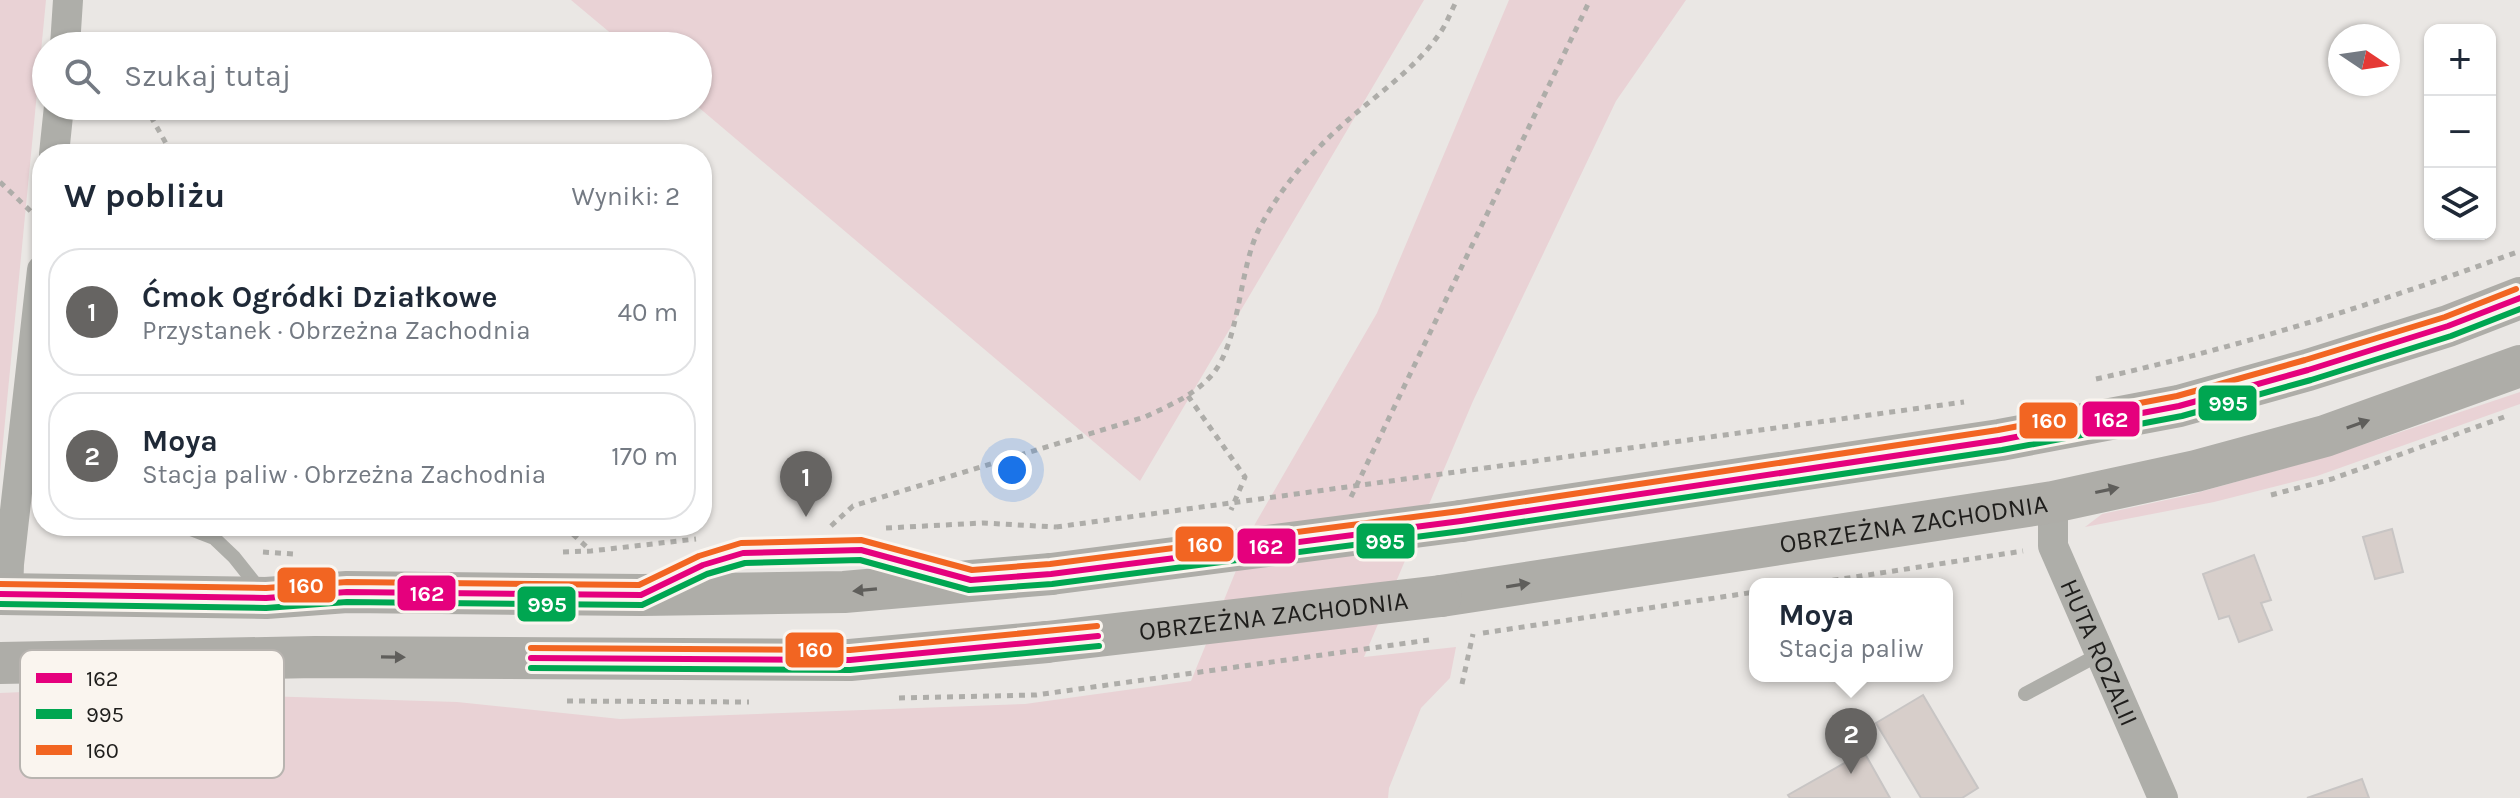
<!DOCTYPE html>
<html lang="pl">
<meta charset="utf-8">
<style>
body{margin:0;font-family:Karla,sans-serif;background:#f6f6f7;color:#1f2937}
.controls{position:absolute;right:24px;top:24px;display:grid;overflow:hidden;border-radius:16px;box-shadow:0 2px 6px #0004}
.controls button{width:72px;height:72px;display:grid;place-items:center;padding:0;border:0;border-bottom:2px solid #e0e1e3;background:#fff;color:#1f2937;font:40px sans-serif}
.compass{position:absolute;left:2328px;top:24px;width:72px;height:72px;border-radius:50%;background:#fff;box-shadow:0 2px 6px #0004;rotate:103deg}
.you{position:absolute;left:1012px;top:470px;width:28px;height:28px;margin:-20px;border:6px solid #fff;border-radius:50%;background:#1a73e8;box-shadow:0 0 0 12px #1a73e833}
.badge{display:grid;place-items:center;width:52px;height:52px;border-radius:50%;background:#666462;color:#fff;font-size:26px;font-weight:700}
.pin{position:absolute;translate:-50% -66px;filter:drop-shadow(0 2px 4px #0008)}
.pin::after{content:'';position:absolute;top:42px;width:28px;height:24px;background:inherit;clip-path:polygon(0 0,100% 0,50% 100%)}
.popup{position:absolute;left:1749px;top:578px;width:204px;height:104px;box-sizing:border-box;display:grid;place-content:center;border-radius:16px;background:#fff;filter:drop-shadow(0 2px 6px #0005);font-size:26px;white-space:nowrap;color:#747a83}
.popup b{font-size:30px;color:#1f2937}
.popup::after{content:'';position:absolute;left:50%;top:100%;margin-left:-16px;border:16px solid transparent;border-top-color:#fff}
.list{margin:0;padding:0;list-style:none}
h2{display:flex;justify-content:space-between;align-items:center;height:104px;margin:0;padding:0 32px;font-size:34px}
h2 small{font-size:26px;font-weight:400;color:#747a83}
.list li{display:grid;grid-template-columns:52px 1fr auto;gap:24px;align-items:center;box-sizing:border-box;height:128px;margin:0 16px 16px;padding:0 16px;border:2px solid #e0e1e3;border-radius:32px}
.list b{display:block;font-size:30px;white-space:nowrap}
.list p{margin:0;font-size:26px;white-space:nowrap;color:#747a83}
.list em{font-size:26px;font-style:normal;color:#747a83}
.icon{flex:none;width:44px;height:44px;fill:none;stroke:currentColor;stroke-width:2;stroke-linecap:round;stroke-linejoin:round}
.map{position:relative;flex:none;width:2520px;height:798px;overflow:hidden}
.search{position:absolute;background:#fff;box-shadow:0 2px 6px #0004;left:32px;top:32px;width:680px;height:88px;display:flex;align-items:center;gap:20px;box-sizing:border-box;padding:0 28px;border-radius:44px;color:#747a83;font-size:30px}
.panel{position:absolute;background:#fff;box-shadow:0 2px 6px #0004;left:32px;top:144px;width:680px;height:392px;border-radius:32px}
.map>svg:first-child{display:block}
.green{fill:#e9d2d5}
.building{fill:#d7ceca;stroke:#c8c5c4;stroke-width:2}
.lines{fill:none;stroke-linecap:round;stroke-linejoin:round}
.path{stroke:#aeada9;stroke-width:5;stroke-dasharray:6 6;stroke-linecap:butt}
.lane{stroke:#aeaea9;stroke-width:14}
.street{stroke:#aeaea9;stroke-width:30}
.secondary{stroke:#aeada8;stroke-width:42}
.path-bridge{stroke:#aeada9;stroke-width:5;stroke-dasharray:6 6;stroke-linecap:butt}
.secondary-bridge{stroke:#aeada8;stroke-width:42}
.bus-1-casing{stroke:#faf5ef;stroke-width:12}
.bus-2-casing{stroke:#faf5ef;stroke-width:12}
.bus-3-casing{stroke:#faf5ef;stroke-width:12}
.bus-1{stroke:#e5007d;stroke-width:6}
.bus-2{stroke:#00a651;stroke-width:6}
.bus-3{stroke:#f26522;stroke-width:6}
.oneway{fill:#5f5e5b}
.labels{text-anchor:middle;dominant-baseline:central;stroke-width:7;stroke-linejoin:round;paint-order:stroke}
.street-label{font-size:26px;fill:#1f1e1c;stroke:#faf5ef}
.key{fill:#faf5ef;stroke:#b8b4b0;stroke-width:2}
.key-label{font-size:22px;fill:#1f1e1c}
.line-badge{stroke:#faf5ef;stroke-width:3}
.badge-label{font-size:22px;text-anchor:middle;font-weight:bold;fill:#fff}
</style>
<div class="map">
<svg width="2520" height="798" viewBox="0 0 2520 798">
<rect width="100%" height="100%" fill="#eae7e4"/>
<g class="green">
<polygon points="0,0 46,0 0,473"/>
<polygon points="571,0 1424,0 1140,481 697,106 698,46 626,46"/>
<polygon points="1509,0 1686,0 1616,101 1473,401 1364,657 1456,647 1450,678 1421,708 1389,788 1388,798 0,798 0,693 70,690 457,702 620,719 1025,704 1191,681 1255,524 1377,313"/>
<polygon points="2520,392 2520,404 2317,476 2214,502 2085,527 2102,514 2189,495 2332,455"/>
</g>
<g class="building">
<polygon points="2392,529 2403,572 2375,579 2363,537"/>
<polygon points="2254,555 2271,600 2261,603 2272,630 2239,642 2229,616 2219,619 2203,574"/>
<polygon points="1923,695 1978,788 1962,798 1921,798 1876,723"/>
<polygon points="1864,752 1890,798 1790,798 1788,795"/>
<polygon points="2362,779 2369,798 2307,798"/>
</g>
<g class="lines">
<g class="path">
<polyline points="145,106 172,154"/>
<polyline points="0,182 42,222"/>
<path d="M2096,379C2241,347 2381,302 2520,251"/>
<polyline points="1188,396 1245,477 1231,510"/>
<polyline points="1485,468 1964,402"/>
<polyline points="2271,495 2332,479 2504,417"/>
<polyline points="1351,497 1590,0"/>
<polyline points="564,526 591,551"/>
<path d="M831,526L853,506L1145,417C1168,406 1193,396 1211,376C1241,342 1238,269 1260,227C1281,187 1314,149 1348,120C1380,92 1416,68 1440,33C1447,23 1451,11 1457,0"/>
<polyline points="886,528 983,523 1056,527"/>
<polyline points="263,552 293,554"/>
<polyline points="563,552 591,551 696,539"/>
<polyline points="1809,584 2023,551"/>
<polyline points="1483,633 1755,592"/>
<polyline points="1462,684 1473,634"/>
<polyline points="899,698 1036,695 1429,640"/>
<polyline points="567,701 749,702"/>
</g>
<g class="lane">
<polyline points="183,526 214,538 234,557 261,591"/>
<polyline points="673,580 703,565 743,553 861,550 932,569"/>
<polyline points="2025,694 2100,654"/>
</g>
<g class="street">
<polyline points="65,46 68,0"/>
<polyline points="54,154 59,106"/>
<path id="s1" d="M2053,502V546L2163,798"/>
<polyline points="8,594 9,564 42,270"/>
</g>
<g class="secondary">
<polyline points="1461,521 2000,440 2179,406 2308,370 2448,326 2520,298"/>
<polyline points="0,594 266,598 347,592 641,595 844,592 1051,574"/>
<path id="s2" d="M1441,596L2053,502L2196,471L2325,436L2520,366"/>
<polyline points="0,663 315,657 850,660 1047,642"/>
</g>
<polyline class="path-bridge" points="1056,527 1485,468"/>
<g class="secondary-bridge">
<polyline points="1051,574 1461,521"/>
<path id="s3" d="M1047,642L1441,596"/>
</g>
<g class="bus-1-casing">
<g id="bus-1">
<polyline points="0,594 266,598 347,592 641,595 703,565 743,553 861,550 971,580 1051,574 1461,521 2000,440 2179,406 2308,370 2448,326 2520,298"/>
<polyline points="531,658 850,660 1098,636"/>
</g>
</g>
<g class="bus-2-casing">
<g id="bus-2">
<polyline points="0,604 266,608 347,602 642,605 707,574 745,563 860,560 969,590 1052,584 1462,531 2002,450 2182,416 2311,380 2451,336 2520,309"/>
<polyline points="531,668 850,670 1099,646"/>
</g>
</g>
<g class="bus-3-casing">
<g id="bus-3">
<polyline points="0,584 266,588 347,582 639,585 699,556 741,543 861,540 972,570 1050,564 1460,511 1998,430 2177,396 2305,360 2445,317 2516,289"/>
<polyline points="531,648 850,650 1097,626"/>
</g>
</g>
<use href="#bus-1" class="bus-1"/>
<use href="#bus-2" class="bus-2"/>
<use href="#bus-3" class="bus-3"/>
</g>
<defs><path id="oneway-solid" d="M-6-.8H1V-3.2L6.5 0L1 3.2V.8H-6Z" transform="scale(2)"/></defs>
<g class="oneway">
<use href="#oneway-solid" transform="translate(2358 424) rotate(-19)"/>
<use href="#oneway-solid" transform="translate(2107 490) rotate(-12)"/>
<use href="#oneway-solid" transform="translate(1518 585) rotate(-9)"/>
<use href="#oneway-solid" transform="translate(865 590) rotate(175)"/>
<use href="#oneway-solid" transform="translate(393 657) rotate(1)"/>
</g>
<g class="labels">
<g class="street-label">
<text stroke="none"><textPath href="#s2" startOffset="478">OBRZEŻNA ZACHODNIA</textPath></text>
<text stroke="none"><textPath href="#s3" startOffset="228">OBRZEŻNA ZACHODNIA</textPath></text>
<text stroke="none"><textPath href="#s1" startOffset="160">HUTA ROZALII</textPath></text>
</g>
</g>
<rect x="20" y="650" width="264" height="128" rx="12" class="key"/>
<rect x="36" y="673" width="36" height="10" fill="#e5007d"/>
<rect x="36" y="709" width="36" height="10" fill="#00a651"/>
<rect x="36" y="745" width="36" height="10" fill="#f26522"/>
<g class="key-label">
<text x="86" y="686">162</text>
<text x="86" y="722">995</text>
<text x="86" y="758">160</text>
</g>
<g class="line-badge">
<rect x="2197" y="384" width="61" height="38" rx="8" fill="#00a651"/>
<rect x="2081" y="400" width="60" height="38" rx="8" fill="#e5007d"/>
<rect x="2018" y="401" width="61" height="39" rx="8" fill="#f26522"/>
<rect x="1355" y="522" width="61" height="38" rx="8" fill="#00a651"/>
<rect x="1174" y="525" width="61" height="38" rx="8" fill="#f26522"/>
<rect x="1236" y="527" width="61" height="38" rx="8" fill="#e5007d"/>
<rect x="276" y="566" width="61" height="38" rx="8" fill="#f26522"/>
<rect x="396" y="574" width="61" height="38" rx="8" fill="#e5007d"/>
<rect x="516" y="585" width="61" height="38" rx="8" fill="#00a651"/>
<rect x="784" y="631" width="61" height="38" rx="8" fill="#f26522"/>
</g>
<g class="badge-label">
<text x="2228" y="411">995</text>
<text x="2111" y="427">162</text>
<text x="2049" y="428">160</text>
<text x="1385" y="549">995</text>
<text x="1205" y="552">160</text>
<text x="1266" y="554">162</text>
<text x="306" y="593">160</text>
<text x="427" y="601">162</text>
<text x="547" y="612">995</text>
<text x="815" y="657">160</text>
</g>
</svg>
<div class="controls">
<button>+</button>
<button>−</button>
<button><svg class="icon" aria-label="layers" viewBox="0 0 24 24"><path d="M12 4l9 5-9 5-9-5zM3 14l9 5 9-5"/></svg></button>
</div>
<svg class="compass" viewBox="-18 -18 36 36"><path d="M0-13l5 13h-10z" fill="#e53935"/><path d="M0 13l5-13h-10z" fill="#747a83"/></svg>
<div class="you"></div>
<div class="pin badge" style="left:806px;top:517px">1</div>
<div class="pin badge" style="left:1851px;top:774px">2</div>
<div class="popup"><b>Moya</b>Stacja paliw</div>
<div class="search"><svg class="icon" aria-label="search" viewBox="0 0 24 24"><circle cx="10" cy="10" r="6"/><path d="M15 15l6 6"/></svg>Szukaj tutaj</div>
<section class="panel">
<h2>W pobliżu<small>Wyniki: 2</small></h2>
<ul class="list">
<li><span class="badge">1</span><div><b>Ćmok Ogródki Działkowe</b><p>Przystanek · Obrzeżna Zachodnia</p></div><em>40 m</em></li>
<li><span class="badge">2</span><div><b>Moya</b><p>Stacja paliw · Obrzeżna Zachodnia</p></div><em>170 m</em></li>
</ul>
</section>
</div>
